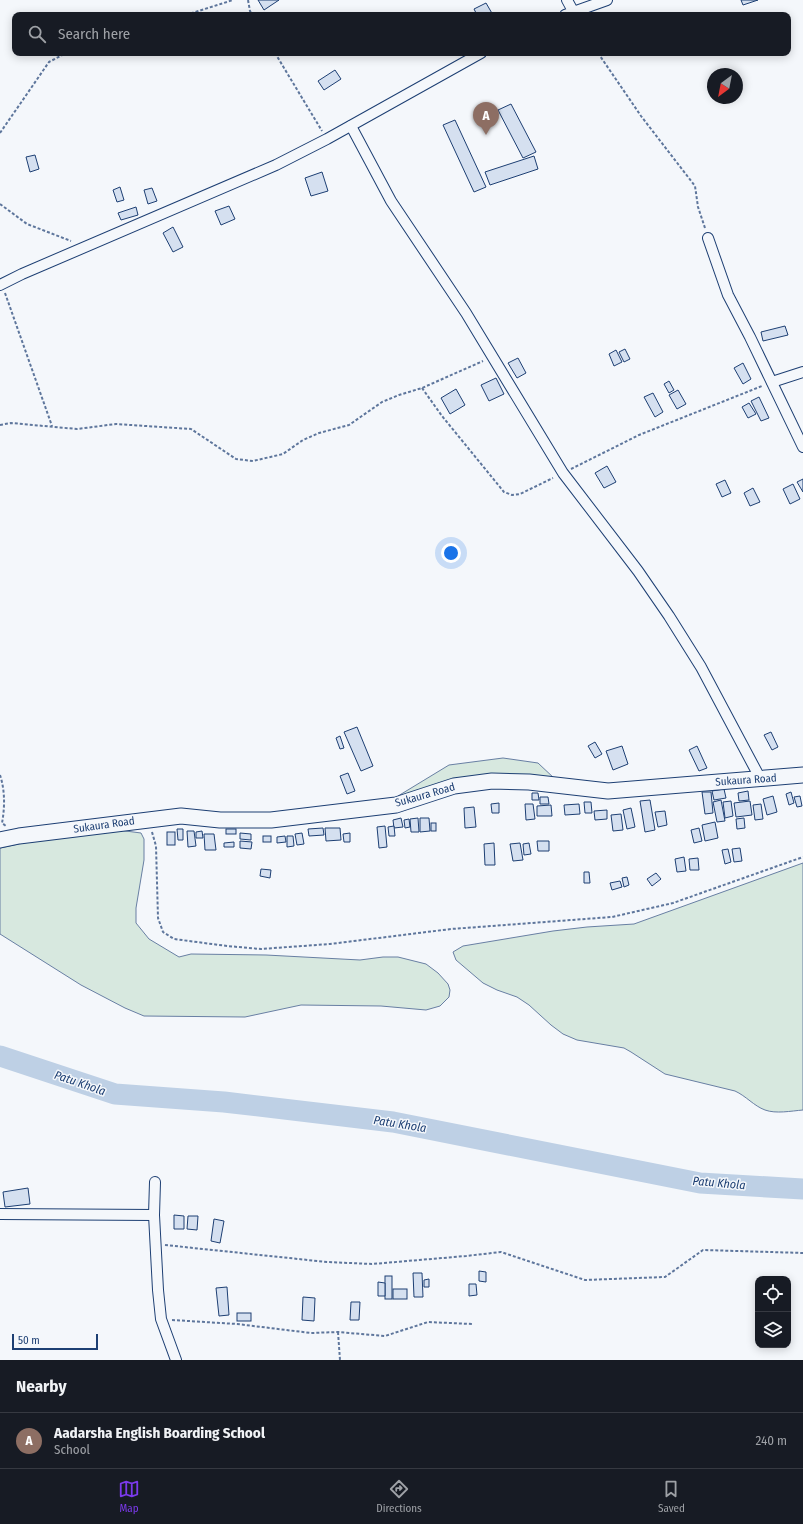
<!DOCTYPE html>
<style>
body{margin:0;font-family:"Fira Sans Condensed",sans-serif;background:#20242c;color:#f1f3f6}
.controls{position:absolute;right:12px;bottom:12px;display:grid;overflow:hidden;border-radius:8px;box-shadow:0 2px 10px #0003}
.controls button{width:36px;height:36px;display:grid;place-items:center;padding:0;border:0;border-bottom:1px solid #363941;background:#171b24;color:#f1f3f6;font:20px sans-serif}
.compass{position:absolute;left:707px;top:68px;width:36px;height:36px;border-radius:50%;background:#171b24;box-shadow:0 2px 10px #0003;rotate:212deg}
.scale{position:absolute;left:12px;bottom:10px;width:86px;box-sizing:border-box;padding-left:4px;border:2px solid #1d3f73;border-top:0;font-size:11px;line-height:14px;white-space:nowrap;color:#1d3f73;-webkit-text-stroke:3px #f4f7fb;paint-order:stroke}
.you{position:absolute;left:451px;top:553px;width:14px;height:14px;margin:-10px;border:3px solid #fff;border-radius:50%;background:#1a73e8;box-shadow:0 0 0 6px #1a73e833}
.badge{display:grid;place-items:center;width:26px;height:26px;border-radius:50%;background:#7c3aed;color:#fff;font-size:13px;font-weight:700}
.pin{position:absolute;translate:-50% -33px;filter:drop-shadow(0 1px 2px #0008)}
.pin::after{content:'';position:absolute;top:21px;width:14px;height:12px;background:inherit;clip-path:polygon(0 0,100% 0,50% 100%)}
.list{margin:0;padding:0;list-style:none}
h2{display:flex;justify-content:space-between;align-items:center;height:52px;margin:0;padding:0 16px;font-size:17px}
h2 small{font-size:13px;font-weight:400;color:#9ea1a6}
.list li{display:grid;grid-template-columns:26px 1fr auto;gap:12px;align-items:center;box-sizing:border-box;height:56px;padding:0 16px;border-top:1px solid #363941}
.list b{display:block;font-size:15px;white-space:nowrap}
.list p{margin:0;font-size:13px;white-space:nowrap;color:#9ea1a6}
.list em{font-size:13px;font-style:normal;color:#9ea1a6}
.icon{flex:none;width:22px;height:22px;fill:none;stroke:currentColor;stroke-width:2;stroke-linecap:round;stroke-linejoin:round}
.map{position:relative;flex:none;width:803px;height:1360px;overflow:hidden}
.search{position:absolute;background:#171b24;box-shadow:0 2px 10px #0003;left:12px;right:12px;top:12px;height:44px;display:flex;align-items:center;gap:10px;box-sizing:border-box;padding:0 14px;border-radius:8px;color:#9ea1a6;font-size:15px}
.sheet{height:108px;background:#171b24}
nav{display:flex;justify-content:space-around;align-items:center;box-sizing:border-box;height:56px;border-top:1px solid #363941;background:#171b24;font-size:11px;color:#9ea1a6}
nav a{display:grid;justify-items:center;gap:2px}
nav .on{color:#7c3aed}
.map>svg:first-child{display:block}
.green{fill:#d7e8df;stroke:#687fa3}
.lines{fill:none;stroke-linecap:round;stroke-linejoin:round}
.river{stroke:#bed0e5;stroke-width:21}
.building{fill:#d5e0f0;stroke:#1d3f73}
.street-casing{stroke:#1d3f73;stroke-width:12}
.secondary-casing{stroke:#1d3f73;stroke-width:17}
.path{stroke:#5e769c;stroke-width:2;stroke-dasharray:3 2;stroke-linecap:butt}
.street{stroke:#f4f7fb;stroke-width:10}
.secondary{stroke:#f4f7fb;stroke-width:15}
.labels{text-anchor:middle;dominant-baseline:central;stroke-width:3;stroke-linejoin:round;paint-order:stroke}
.street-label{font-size:11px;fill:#1d3f73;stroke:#f4f7fb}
.water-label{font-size:12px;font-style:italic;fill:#1d3f73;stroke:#f4f7fb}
</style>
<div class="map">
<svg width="803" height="1360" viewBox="0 0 803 1360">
<rect width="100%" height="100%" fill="#f4f7fb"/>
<g class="green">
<polygon points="503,758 538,763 555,779 421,791 398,796 449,765"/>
<polygon points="118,830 141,833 144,839 144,860 136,908 136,923 149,939 179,957 191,954 266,955 360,960 383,957 398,957 426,964 438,973 448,984 450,990 449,997 440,1006 426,1010 381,1006 301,1005 245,1017 144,1016 125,1008 81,985 0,934 0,848 23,843"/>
<path d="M803,863V1110C791,1111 776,1114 765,1110C754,1106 746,1096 735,1091L665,1074L631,1052L624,1048L577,1040L563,1034L551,1025L529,1005L517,997L497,990L483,983L456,960L453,952L463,946L553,931L587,927L634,924Z"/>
</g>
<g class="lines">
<polyline class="river" points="0,1056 115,1094 224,1102 393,1122 700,1183 803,1189"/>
</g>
<g class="building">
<polygon points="258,0 279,0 264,10"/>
<polygon points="741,0 758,0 743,5"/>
<polygon points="486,3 493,15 477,15 474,9"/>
<polygon points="335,70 341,79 324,90 318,81"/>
<polygon points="511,104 536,152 523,158 498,110"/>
<polygon points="455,120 486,187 474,192 443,125"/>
<polygon points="35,155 39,169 30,172 26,157"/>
<polygon points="534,156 538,169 490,185 485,172"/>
<polygon points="322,172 328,191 311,196 305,178"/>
<polygon points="120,187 124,200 117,202 113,190"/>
<polygon points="152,188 157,201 148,204 144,190"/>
<polygon points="229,206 235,219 221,225 215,211"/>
<polygon points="136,207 138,215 121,220 118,213"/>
<polygon points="173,227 183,247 173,252 163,233"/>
<polygon points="785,326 788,335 763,341 761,332"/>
<polygon points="625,349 630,359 624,362 619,352"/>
<polygon points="616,350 622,362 614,366 609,354"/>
<polygon points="518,358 526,373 517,378 508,363"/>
<polygon points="743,363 751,379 743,384 734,368"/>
<polygon points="496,378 504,394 489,401 481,385"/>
<polygon points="669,381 674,390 669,393 664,384"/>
<polygon points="456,389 465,405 450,414 441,398"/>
<polygon points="678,390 686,404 677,409 669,395"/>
<polygon points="653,393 663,412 655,417 644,397"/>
<polygon points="759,397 769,418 761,421 751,401"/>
<polygon points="749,403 756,414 748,418 742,407"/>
<polygon points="607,466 616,482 604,488 595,473"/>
<polygon points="803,479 803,492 797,482"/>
<polygon points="725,480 731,493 722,497 716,484"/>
<polygon points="793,484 800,499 790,504 783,489"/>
<polygon points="753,488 760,502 750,506 744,493"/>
<polygon points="357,727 373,766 361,771 344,732"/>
<polygon points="771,732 778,747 772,750 764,735"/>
<polygon points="340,736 344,748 340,749 336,738"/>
<polygon points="595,742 602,754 595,758 588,746"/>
<polygon points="622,746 628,764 613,770 606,751"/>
<polygon points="697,746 707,768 699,771 689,750"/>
<polygon points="348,773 355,791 347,794 340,776"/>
<polygon points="724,789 726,798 714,800 712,791"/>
<polygon points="748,791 749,800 739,801 738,793"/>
<polygon points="702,792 711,792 713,813 705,814"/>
<polygon points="791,792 794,803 789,805 786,794"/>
<polygon points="532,793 538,793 539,800 532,800"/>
<polygon points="773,796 777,812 767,815 763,799"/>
<polygon points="800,796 802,806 797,807 794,797"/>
<polygon points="540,797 548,797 549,804 540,804"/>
<polygon points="650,800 655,830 645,832 640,801"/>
<polygon points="721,800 725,821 717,822 713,802"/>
<polygon points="731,801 733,816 725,818 723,802"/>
<polygon points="750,801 752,815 736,817 734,803"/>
<polygon points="584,802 591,802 592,813 585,813"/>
<polygon points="499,803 499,813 492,813 491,804"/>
<polygon points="525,804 533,804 535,819 526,820"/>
<polygon points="579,804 580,814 565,815 564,805"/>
<polygon points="761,804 763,819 755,820 753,805"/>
<polygon points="551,805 552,816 537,816 537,806"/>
<polygon points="474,807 476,827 465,828 464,808"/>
<polygon points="631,808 635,827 627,829 623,810"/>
<polygon points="607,810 607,819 595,820 594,811"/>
<polygon points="665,811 667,825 658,827 655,812"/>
<polygon points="621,814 623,830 613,831 611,815"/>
<polygon points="401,818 403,827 394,828 393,820"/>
<polygon points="418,818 419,832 411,832 410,819"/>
<polygon points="420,818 429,818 430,831 420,832"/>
<polygon points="744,818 745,828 737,829 736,819"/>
<polygon points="409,819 410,827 405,828 404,820"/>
<polygon points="715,822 718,838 705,841 702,825"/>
<rect x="431" y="823" width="5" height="8"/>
<polygon points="385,826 387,847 379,848 377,827"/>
<polygon points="394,826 395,836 389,836 388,827"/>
<polygon points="323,828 324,835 309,836 308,829"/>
<polygon points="325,828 340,828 341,840 326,841"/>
<polygon points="699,828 702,841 694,843 691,830"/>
<polygon points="177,829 183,829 183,840 178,840"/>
<rect x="226" y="829" width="10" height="5"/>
<polygon points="187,831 194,831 196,846 188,847"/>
<polygon points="202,831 203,838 196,838 196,832"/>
<rect x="167" y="832" width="8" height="13"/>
<polygon points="240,833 251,834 251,840 240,839"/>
<polygon points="302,833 304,844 297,845 295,834"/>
<polygon points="350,833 350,842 344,842 343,834"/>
<polygon points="204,834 214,834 216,850 205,850"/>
<rect x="263" y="836" width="8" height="6"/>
<polygon points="285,836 286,842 277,843 277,837"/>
<polygon points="287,836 293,836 294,846 287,847"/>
<polygon points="240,841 252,842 251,849 240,848"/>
<polygon points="537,841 549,841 549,851 538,851"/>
<polygon points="234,842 234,847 224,847 224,843"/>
<polygon points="494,843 495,865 485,865 484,844"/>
<polygon points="520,843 523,860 513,861 510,844"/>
<polygon points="529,843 531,854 524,855 523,844"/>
<polygon points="740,848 742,861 734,862 732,849"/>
<polygon points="728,849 731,862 725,864 722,850"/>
<polygon points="684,857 686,871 677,872 675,859"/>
<polygon points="698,858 699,870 690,870 689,859"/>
<polygon points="261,869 271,870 270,878 260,876"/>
<polygon points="584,872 589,872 590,883 584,883"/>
<polygon points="656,873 661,879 652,886 647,879"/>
<polygon points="627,877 629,885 624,887 622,878"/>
<polygon points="620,881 622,887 612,890 610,883"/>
<polygon points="28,1188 30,1204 5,1207 3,1192"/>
<polygon points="174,1215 184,1216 184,1229 174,1229"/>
<polygon points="188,1216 198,1216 197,1230 187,1229"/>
<polygon points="214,1219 224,1221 220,1243 211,1241"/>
<polygon points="479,1271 486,1272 486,1282 479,1281"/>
<polygon points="413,1273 422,1273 423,1297 414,1297"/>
<rect x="385" y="1276" width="7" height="23"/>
<polygon points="429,1279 429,1287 424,1287 424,1280"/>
<polygon points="378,1282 385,1283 385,1296 378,1296"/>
<polygon points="469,1284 476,1284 477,1295 469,1296"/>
<polygon points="227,1287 229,1315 219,1316 216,1288"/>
<rect x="393" y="1289" width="14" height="10"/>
<polygon points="303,1297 315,1298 314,1321 302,1320"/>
<polygon points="351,1302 360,1302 359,1320 350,1320"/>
<rect x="237" y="1313" width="14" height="8"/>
</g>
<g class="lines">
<g class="street-casing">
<g id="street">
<polyline points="567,0 573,11"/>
<polyline points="565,15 607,0"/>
<polyline points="351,126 391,201 466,313 563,473 638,571 669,616 701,667 760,778"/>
<polyline points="708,238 728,295 750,337 803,447"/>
<polyline points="0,285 22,274 276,165 327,139 481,53"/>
<polyline points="772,382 803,372"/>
<polyline points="155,1182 154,1215 158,1290 161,1319 176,1360"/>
<polyline points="0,1214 154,1215"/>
</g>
</g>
<g class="secondary-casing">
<polyline id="secondary" points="0,840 19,836 181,816 220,820 271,820 396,805 454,786 492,781 529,782 608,791 803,775"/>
</g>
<g class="path">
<polyline points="248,0 250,11 252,15"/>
<polyline points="186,15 233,0"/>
<polyline points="275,53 322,131"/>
<polyline points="598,53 641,116 695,186 698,207 705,228"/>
<polyline points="0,133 49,62 66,53"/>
<polyline points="0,204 27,224 71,241"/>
<polyline points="5,293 52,426"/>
<polyline points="422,388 442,416 504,492 512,495 520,494 553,478"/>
<polyline points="0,425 11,423 77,429 116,424 191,429 236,459 253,461 283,454 303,440 319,433 349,425 382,402 399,395 422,388 483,361"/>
<polyline points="571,469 639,435 762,386"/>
<path d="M0,775C5,790 5,807 2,823L6,826"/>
<polyline points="152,832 156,846 158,918 163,932 174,939 227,946 261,949 330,944 451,929 612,917 673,903 803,857"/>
<polyline points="165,1245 327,1262 372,1264 466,1256 501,1252 585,1280 665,1277 703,1250 803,1253"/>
<polyline points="172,1320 237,1324 311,1333 338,1332 385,1336 428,1322 472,1324"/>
<polyline points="338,1332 340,1360"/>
</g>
<use href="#street" class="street"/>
<use href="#secondary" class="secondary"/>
</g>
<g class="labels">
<g class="street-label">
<text transform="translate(746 780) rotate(-4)">Sukaura Road</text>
<text transform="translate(425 795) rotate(-16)">Sukaura Road</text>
<text transform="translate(104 825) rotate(-8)">Sukaura Road</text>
</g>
<g class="water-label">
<text transform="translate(80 1083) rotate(19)">Patu Khola</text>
<text transform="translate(400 1124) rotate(9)">Patu Khola</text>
<text transform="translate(719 1183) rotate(5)">Patu Khola</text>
</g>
</g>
</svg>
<div class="controls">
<button><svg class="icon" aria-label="locate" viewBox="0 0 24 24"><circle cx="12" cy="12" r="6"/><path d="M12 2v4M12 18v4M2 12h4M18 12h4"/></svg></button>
<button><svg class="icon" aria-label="layers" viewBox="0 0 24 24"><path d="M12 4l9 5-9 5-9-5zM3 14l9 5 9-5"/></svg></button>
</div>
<svg class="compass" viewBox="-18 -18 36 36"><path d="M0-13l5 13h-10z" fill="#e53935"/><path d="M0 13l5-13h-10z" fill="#9ea1a6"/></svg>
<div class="scale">50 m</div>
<div class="you"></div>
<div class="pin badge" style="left:486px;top:135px;background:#8d6e63">A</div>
<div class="search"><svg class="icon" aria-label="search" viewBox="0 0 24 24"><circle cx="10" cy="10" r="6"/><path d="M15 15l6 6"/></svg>Search here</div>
</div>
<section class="sheet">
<h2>Nearby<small></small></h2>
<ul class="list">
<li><span class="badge" style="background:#8d6e63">A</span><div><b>Aadarsha English Boarding School</b><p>School</p></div><em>240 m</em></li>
</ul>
</section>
<nav>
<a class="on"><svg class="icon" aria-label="map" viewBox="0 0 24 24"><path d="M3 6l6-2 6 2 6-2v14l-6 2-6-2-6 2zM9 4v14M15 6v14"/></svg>Map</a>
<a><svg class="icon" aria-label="directions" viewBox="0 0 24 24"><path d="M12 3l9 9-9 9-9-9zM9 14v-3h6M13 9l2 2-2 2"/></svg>Directions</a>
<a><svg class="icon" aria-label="saved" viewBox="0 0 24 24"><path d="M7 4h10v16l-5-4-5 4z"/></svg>Saved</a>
</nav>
